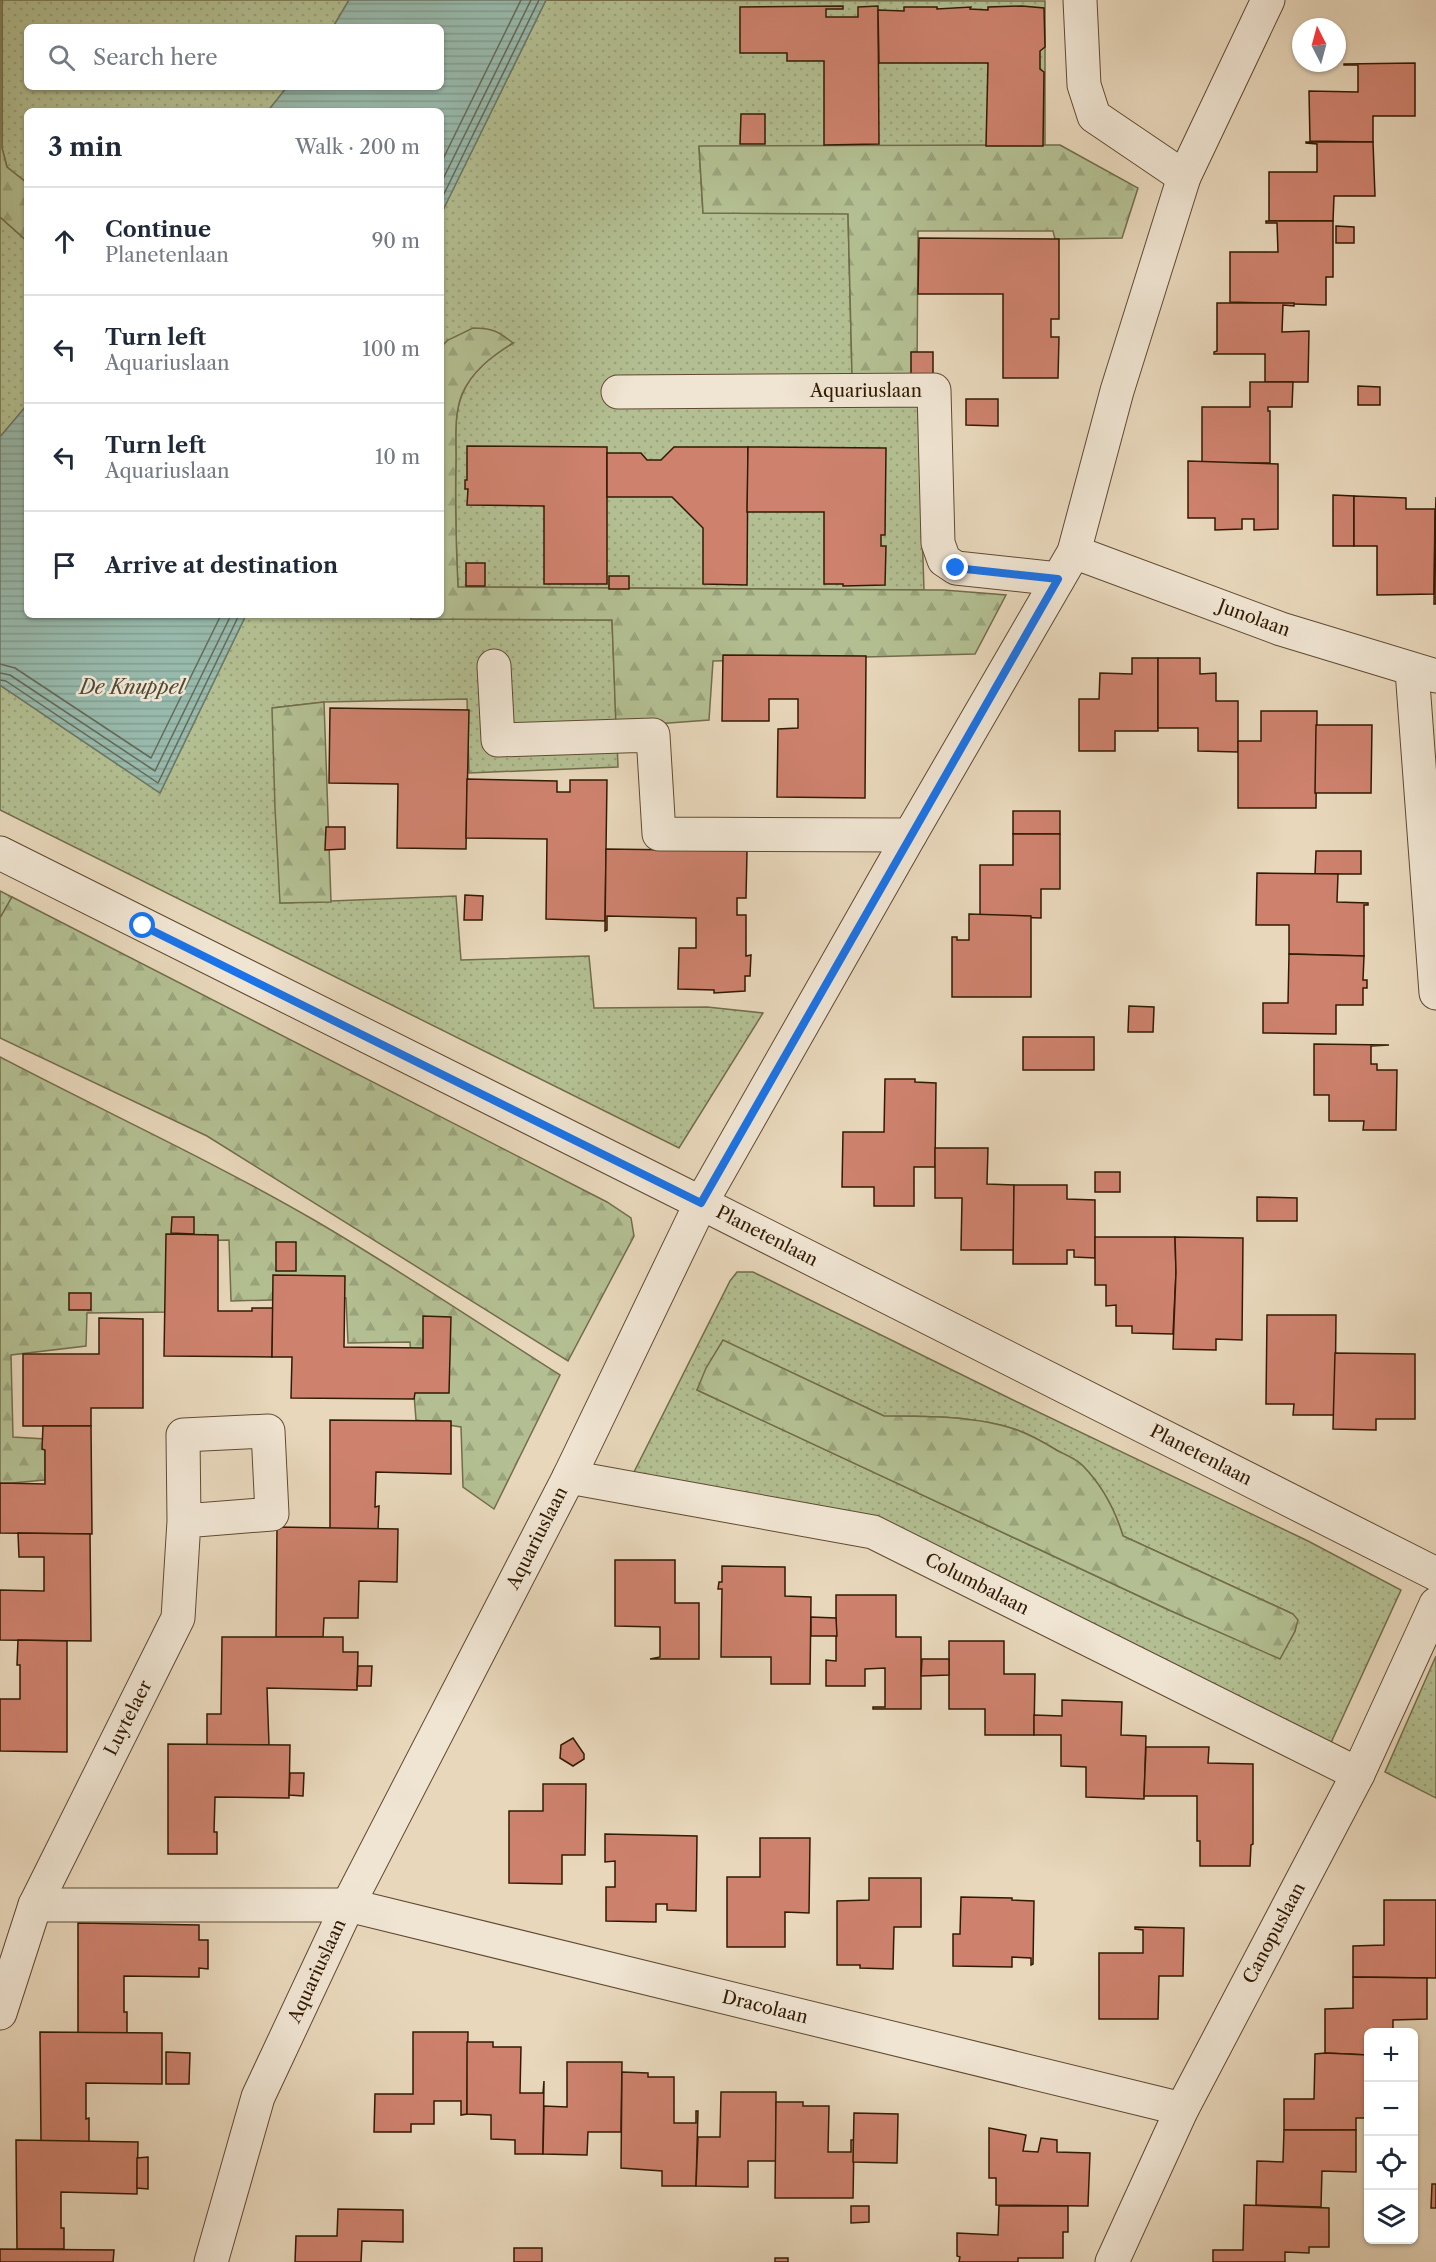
<!DOCTYPE html>
<meta charset="utf-8">
<style>
body{margin:0;font-family:"Libre Caslon Text",serif;background:#f6f6f7;color:#1f2937}
.controls{position:absolute;right:18px;bottom:18px;display:grid;overflow:hidden;border-radius:9px;box-shadow:0 2px 4px #0004}
.controls button{width:54px;height:54px;display:grid;place-items:center;padding:0;border:0;border-bottom:2px solid #e0e1e3;background:#fff;color:#1f2937;font:30px sans-serif}
.compass{position:absolute;left:1292px;top:18px;width:54px;height:54px;border-radius:50%;background:#fff;box-shadow:0 2px 4px #0004;rotate:354deg}
.stop{position:absolute;width:18px;height:18px;margin:-14px;border:4px solid #1a73e8;border-radius:50%;background:#fff}
.stop.end{background:#1a73e8;border-color:#fff;box-shadow:0 2px 6px #0008}
.list{margin:0;padding:0;list-style:none}
h2{display:flex;justify-content:space-between;align-items:center;height:78px;margin:0;padding:0 24px;font-size:26px}
h2 small{font-size:20px;font-weight:400;color:#747a83}
.list li{display:grid;grid-template-columns:39px 1fr auto;gap:18px;align-items:center;box-sizing:border-box;height:108px;padding:0 24px;border-top:2px solid #e0e1e3}
.list b{display:block;font-size:22px;white-space:nowrap}
.list p{margin:0;font-size:20px;white-space:nowrap;color:#747a83}
.list em{font-size:20px;font-style:normal;color:#747a83}
.icon{flex:none;width:33px;height:33px;fill:none;stroke:currentColor;stroke-width:2;stroke-linecap:round;stroke-linejoin:round}
.map{position:relative;flex:none;width:1436px;height:2262px;overflow:hidden}
.search{position:absolute;background:#fff;box-shadow:0 2px 4px #0004;left:24px;top:24px;width:420px;height:66px;display:flex;align-items:center;gap:15px;box-sizing:border-box;padding:0 21px;border-radius:9px;color:#747a83;font-size:22px}
.panel{position:absolute;background:#fff;box-shadow:0 2px 4px #0004;left:24px;top:108px;width:420px;height:510px;border-radius:9px}
.map>svg:first-child{display:block}
.grass{fill:url(#grass-dots);stroke:#726d4a;stroke-width:1.5;fill-rule:evenodd}
.forest{fill:url(#forest-firs);stroke:#726d4a;stroke-width:1.5}
.water{fill:url(#water-rules);stroke:#6f7a69;stroke-width:1.5}
.lines{fill:none;stroke-linecap:round;stroke-linejoin:round}
.shore{stroke:#656a58;stroke-width:1.5}
.building{fill:#ce826e;stroke:#321b03;stroke-width:1.5}
.street-casing{stroke:#604a31;stroke-width:35}
.street{stroke:#f0e5d3;stroke-width:33}
.route{stroke:#1a73e8;stroke-width:8}
.labels{text-anchor:middle;dominant-baseline:central;stroke-width:5;stroke-linejoin:round;paint-order:stroke}
.street-label{font-size:18px;fill:#321b03;stroke:#f0e5d3}
.water-label{font-size:20px;font-style:italic;fill:#514b36;stroke:#f0e5d3}
</style>
<div class="map">
<svg width="1436" height="2262" viewBox="0 0 1436 2262">
<defs>
<pattern id="grass-dots" width="8" height="8" patternUnits="userSpaceOnUse" patternTransform="scale(1.5)"><rect width="8" height="8" fill="#b3bf92"/><path d="M2 2h.1M6 6h.1" fill="none" stroke="#9aa47c" stroke-width="1.8" stroke-linecap="round"/></pattern>
<pattern id="forest-firs" width="22" height="20" patternUnits="userSpaceOnUse" patternTransform="scale(1.5)"><rect width="22" height="20" fill="#b3bf92"/><path d="M5 1l3.5 6h-7zM16 11l3.5 6h-7z" fill="#9aa47c"/></pattern>
<pattern id="water-rules" width="6" height="5" patternUnits="userSpaceOnUse" patternTransform="scale(1.5)"><rect width="6" height="5" fill="#98baad"/><path d="M0 2.5h6" fill="none" stroke="#839f93"/></pattern>
</defs>
<rect width="100%" height="100%" fill="#e8d7bb"/>
<filter id="stains"><feTurbulence type="fractalNoise" baseFrequency=".00333" numOctaves="4"/><feColorMatrix values="0 0 0 0 .2 0 0 0 0 .09 0 0 0 0 .02 0 0 0 .5 -.17"/></filter>
<radialGradient id="worn" r=".72"><stop offset=".6" stop-color="#630" stop-opacity="0"/><stop offset="1" stop-color="#630" stop-opacity=".3"/></radialGradient>
<g class="grass">
<polygon points="2,0 349,0 333,27 27,27 27,87 287,87 268,111 27,111 27,183 7,167 2,148"/>
<path d="M546,0L1045,1V145L699,147L703,213H848L852,375H917L924,590L458,587C456,544 455,502 456,459C456,438 454,414 462,395C471,371 492,356 513,343L448,340L441,347V214Z"/>
<polygon points="0,217 27,241 27,405 0,437"/>
<polygon points="246,615 411,615 411,619 612,620 618,767 469,773 467,699 324,702 273,708 281,903 456,896 461,960 589,956 594,1008 707,1007 763,1013 679,1148 0,810 0,685 160,793"/>
<polygon points="0,891 12,897 0,918"/>
<path d="M737,1272H753L1009,1398L1308,1541L1401,1590L1329,1747L949,1564L632,1476L730,1281ZM723,1341L884,1416C926,1416 978,1416 1017,1430C1031,1435 1045,1443 1058,1451C1066,1455 1076,1459 1082,1465C1102,1485 1115,1510 1123,1536L1293,1614L1295,1631L1280,1658L1169,1610L697,1390Z"/>
<polygon points="1436,1656 1436,1798 1385,1772"/>
</g>
<g class="forest">
<polygon points="0,0 2,0 2,148 7,167 27,183 27,241 0,217"/>
<polygon points="1060,145 1138,188 1122,238 1055,239 1053,231 918,231 917,375 852,375 848,214 703,213 699,146"/>
<path d="M473,328C492,328 498,331 513,343C492,356 472,371 462,394C454,414 456,438 456,458C455,502 456,544 458,587L944,590L1006,595L975,654L713,661L709,720L616,727L612,620L411,619V615H441V347L448,340Z"/>
<polygon points="324,702 331,902 280,903 275,808 272,708"/>
<polygon points="12,897 607,1202 631,1218 634,1236 568,1361 207,1136 0,1038 0,918"/>
<path d="M0,1057C105,1112 212,1161 314,1220C398,1269 478,1323 560,1375L494,1509L463,1487L461,1427L416,1420L410,1342L348,1343L346,1298L231,1301L229,1240L172,1241V1312L87,1313L86,1346L11,1355L13,1437L45,1439V1480L0,1484Z"/>
<path d="M723,1340L884,1416C926,1416 978,1416 1017,1430C1031,1435 1045,1443 1058,1451C1066,1455 1076,1459 1082,1465C1102,1485 1115,1510 1123,1536L1293,1614L1298,1620L1295,1631L1280,1659L1169,1610L697,1390L706,1368Z"/>
</g>
<g class="water">
<polygon points="349,0 546,0 441,214 441,111 268,111 287,87 441,87 441,27 333,27"/>
<polygon points="27,405 27,615 246,615 160,793 0,685 0,437"/>
</g>
<g class="lines">
<g class="shore">
<polyline points="441,163 521,0"/>
<polyline points="441,183 531,0"/>
<polyline points="441,200 539,0"/>
<polyline points="0,664 15,668 151,758 221,615"/>
<polyline points="0,673 10,675 155,771 231,615"/>
<polyline points="0,680 6,681 158,783 239,615"/>
</g>
</g>
<g class="building">
<polygon points="843,6 843,9 826,9 826,17 858,17 858,7 878,6 879,144 824,145 824,61 787,61 787,53 740,53 740,7"/>
<polygon points="1022,6 1044,8 1045,47 1040,51 1040,69 1044,72 1043,146 986,146 988,63 879,63 878,10 904,11 904,7 937,7 937,9 971,7 970,9 988,10 988,7"/>
<polygon points="1415,63 1415,116 1373,116 1373,142 1310,141 1309,91 1358,92 1358,65 1344,65 1344,64"/>
<polygon points="741,114 765,114 765,144 740,144"/>
<polygon points="1306,142 1373,142 1375,196 1334,196 1333,221 1269,221 1269,172 1317,172 1317,144 1306,143"/>
<polygon points="1266,221 1333,221 1333,277 1326,277 1326,305 1230,302 1230,252 1278,252 1277,223 1266,223"/>
<polygon points="1336,226 1354,227 1354,243 1336,243"/>
<polygon points="919,238 1059,239 1059,319 1051,319 1051,337 1059,337 1058,378 1003,378 1003,294 918,294"/>
<polygon points="1217,303 1294,303 1294,306 1283,305 1282,332 1309,331 1308,382 1265,382 1265,354 1214,354 1214,352 1217,351"/>
<polygon points="911,352 933,352 933,376 911,377"/>
<polygon points="1250,382 1293,382 1292,407 1268,407 1268,411 1270,411 1270,463 1202,463 1202,407 1250,407"/>
<polygon points="1358,386 1380,387 1380,405 1358,405"/>
<polygon points="966,399 998,399 998,426 966,425"/>
<polygon points="467,446 607,447 607,584 544,584 544,506 467,505 468,489 465,489 465,480 467,480"/>
<polygon points="674,447 748,447 747,585 703,584 703,528 672,497 607,497 607,453 641,453 647,460 661,460"/>
<polygon points="748,447 886,448 885,535 881,535 881,546 886,546 885,585 843,586 843,584 824,584 824,512 747,512"/>
<polygon points="1188,461 1278,464 1278,529 1254,530 1254,519 1242,519 1242,529 1215,530 1215,518 1188,518"/>
<polygon points="1333,495 1354,496 1354,546 1333,546"/>
<polygon points="1354,496 1406,498 1406,509 1435,509 1434,594 1377,595 1377,546 1354,546"/>
<polygon points="1436,497 1436,604 1434,604 1435,527"/>
<rect x="466" y="563" width="19" height="23"/>
<rect x="609" y="576" width="20" height="13"/>
<polygon points="723,655 866,656 865,798 777,797 778,729 798,728 798,699 769,699 769,721 722,721"/>
<polygon points="1132,658 1158,658 1158,731 1115,731 1115,751 1079,751 1079,699 1099,699 1100,673 1132,674"/>
<polygon points="1158,658 1200,658 1200,674 1216,673 1216,701 1238,701 1238,752 1198,751 1198,728 1158,728"/>
<polygon points="330,708 469,710 466,849 397,848 398,784 329,783"/>
<polygon points="1261,711 1317,711 1316,808 1238,808 1238,741 1261,741"/>
<polygon points="1316,725 1372,725 1371,793 1315,793"/>
<polygon points="467,779 557,781 557,792 570,792 570,780 607,780 605,921 546,919 547,839 466,838"/>
<rect x="1013" y="811" width="47" height="23"/>
<polygon points="326,827 345,827 345,849 325,850"/>
<polygon points="1013,834 1060,834 1060,889 1041,889 1041,918 980,916 980,865 1013,865"/>
<polygon points="606,849 747,851 746,898 737,898 737,915 746,915 746,956 751,955 750,976 745,976 745,991 714,993 714,990 678,989 679,948 696,948 696,918 607,916 607,930 605,931"/>
<polygon points="1316,851 1361,851 1361,874 1315,874"/>
<polygon points="1257,873 1338,874 1337,902 1368,903 1368,905 1364,905 1364,956 1289,954 1289,925 1256,925"/>
<polygon points="465,895 483,896 482,920 464,920"/>
<polygon points="969,914 1031,916 1031,997 952,997 952,937 957,937 957,940 969,940"/>
<polygon points="1289,954 1364,956 1363,980 1367,980 1367,988 1363,988 1363,1005 1336,1005 1336,1034 1263,1033 1263,1003 1288,1003"/>
<polygon points="1129,1006 1154,1007 1153,1032 1128,1032"/>
<rect x="1023" y="1037" width="71" height="33"/>
<polygon points="1314,1044 1389,1045 1371,1046 1371,1064 1377,1064 1377,1070 1397,1070 1396,1130 1363,1130 1364,1121 1329,1121 1329,1095 1314,1095"/>
<polygon points="885,1079 915,1079 915,1082 936,1083 935,1167 914,1167 914,1206 874,1206 874,1187 842,1187 843,1132 884,1132"/>
<polygon points="935,1148 988,1148 987,1184 1014,1185 1014,1250 961,1250 962,1198 935,1198"/>
<rect x="1095" y="1172" width="25" height="20"/>
<polygon points="1014,1185 1067,1185 1067,1199 1095,1200 1095,1258 1074,1257 1074,1250 1067,1250 1067,1264 1013,1264"/>
<polygon points="1257,1197 1297,1198 1297,1221 1257,1221"/>
<polygon points="172,1217 194,1217 194,1234 171,1233"/>
<polygon points="166,1234 218,1235 218,1311 252,1311 252,1308 273,1308 272,1357 164,1356"/>
<polygon points="1095,1237 1175,1237 1176,1272 1173,1334 1132,1333 1132,1326 1116,1326 1116,1305 1106,1306 1106,1285 1095,1285"/>
<polygon points="1175,1237 1243,1238 1242,1340 1216,1339 1216,1350 1173,1349 1176,1272"/>
<rect x="276" y="1242" width="20" height="29"/>
<polygon points="273,1275 345,1276 344,1347 423,1348 423,1316 451,1317 449,1393 415,1393 414,1399 291,1398 292,1357 272,1357"/>
<rect x="69" y="1293" width="22" height="17"/>
<polygon points="1267,1315 1336,1315 1335,1415 1293,1415 1294,1404 1266,1404"/>
<polygon points="99,1318 143,1319 143,1408 91,1408 91,1426 23,1426 23,1354 99,1354"/>
<polygon points="1335,1353 1415,1354 1415,1419 1376,1419 1376,1430 1333,1429"/>
<polygon points="330,1420 451,1421 451,1474 376,1472 375,1507 379,1506 378,1529 330,1529"/>
<polygon points="43,1426 91,1426 92,1534 0,1533 0,1483 45,1484 45,1450 42,1449"/>
<polygon points="277,1527 398,1529 397,1582 359,1581 358,1618 324,1618 323,1637 276,1637"/>
<polygon points="18,1533 90,1534 91,1641 0,1640 0,1590 44,1591 44,1557 19,1557"/>
<polygon points="615,1560 675,1560 675,1603 699,1603 699,1659 650,1659 660,1657 660,1627 615,1626"/>
<polygon points="722,1566 785,1567 785,1596 811,1597 810,1684 771,1684 771,1657 721,1657 722,1589 718,1589 719,1582 722,1582"/>
<polygon points="836,1595 896,1595 896,1637 921,1637 921,1709 873,1709 873,1707 885,1707 885,1668 865,1669 865,1686 826,1686 826,1660 836,1661"/>
<polygon points="811,1617 836,1618 837,1636 811,1636"/>
<polygon points="222,1637 343,1637 343,1652 358,1652 357,1690 267,1688 269,1745 207,1745 207,1714 221,1714"/>
<polygon points="18,1640 67,1641 67,1752 0,1751 0,1699 20,1699 20,1665 17,1665"/>
<polygon points="949,1641 1004,1641 1004,1674 1035,1674 1034,1735 985,1735 985,1709 949,1709"/>
<polygon points="922,1659 949,1659 949,1675 921,1676"/>
<polygon points="358,1666 372,1666 371,1686 357,1686"/>
<polygon points="1062,1700 1122,1702 1121,1735 1146,1736 1144,1799 1086,1797 1086,1767 1061,1766 1061,1735 1034,1735 1034,1715 1062,1716"/>
<polygon points="573,1738 584,1754 584,1759 573,1766 560,1758 561,1745"/>
<polygon points="168,1744 290,1745 289,1798 215,1797 214,1832 217,1832 217,1854 168,1854"/>
<polygon points="1146,1747 1209,1747 1208,1763 1253,1764 1253,1844 1251,1845 1250,1866 1200,1866 1200,1841 1197,1841 1197,1796 1144,1796"/>
<polygon points="290,1773 304,1773 303,1796 289,1795"/>
<polygon points="543,1784 586,1784 585,1855 562,1855 562,1884 509,1883 509,1811 543,1811"/>
<polygon points="605,1834 697,1836 696,1911 667,1910 667,1904 656,1904 656,1922 606,1921 606,1887 615,1887 615,1861 605,1862"/>
<polygon points="760,1838 810,1838 809,1913 785,1912 785,1947 727,1947 727,1877 760,1877"/>
<polygon points="869,1878 921,1878 921,1927 894,1927 893,1969 860,1968 860,1965 837,1965 837,1901 869,1900"/>
<polygon points="961,1897 1012,1898 1012,1900 1034,1901 1033,1964 1031,1965 1031,1958 1012,1957 1012,1967 953,1966 953,1934 960,1934"/>
<polygon points="1384,1900 1436,1900 1436,1978 1353,1977 1353,1946 1384,1945"/>
<polygon points="78,1923 199,1925 199,1940 208,1940 208,1969 199,1968 199,1977 124,1976 124,2012 127,2012 127,2033 78,2033"/>
<polygon points="1135,1927 1184,1928 1183,1976 1159,1976 1158,2019 1099,2019 1099,1953 1143,1953 1143,1930 1135,1929"/>
<polygon points="1353,1977 1427,1978 1427,2019 1393,2020 1393,2032 1368,2032 1368,2055 1325,2053 1325,2009 1353,2008"/>
<polygon points="40,2032 162,2033 162,2084 86,2083 86,2119 89,2118 89,2142 41,2141"/>
<polygon points="413,2032 468,2032 467,2114 461,2115 461,2101 434,2101 434,2124 411,2124 411,2132 374,2132 375,2094 413,2094"/>
<polygon points="467,2042 493,2042 493,2047 521,2047 520,2093 543,2093 544,2081 543,2154 515,2154 515,2140 491,2139 491,2115 467,2114"/>
<polygon points="166,2052 190,2053 189,2084 166,2084"/>
<polygon points="1325,2053 1368,2055 1368,2118 1356,2118 1356,2130 1284,2130 1284,2099 1314,2099 1315,2054"/>
<polygon points="567,2062 622,2062 621,2132 588,2132 587,2155 543,2154 544,2106 567,2107"/>
<polygon points="622,2072 648,2073 648,2077 674,2077 674,2123 696,2123 696,2111 698,2111 696,2186 662,2186 662,2171 621,2168"/>
<polygon points="721,2092 776,2092 776,2161 748,2161 748,2187 696,2186 698,2137 720,2137"/>
<polygon points="776,2102 803,2102 803,2106 829,2106 828,2152 851,2152 851,2140 854,2140 853,2198 775,2198"/>
<polygon points="854,2113 898,2114 897,2163 853,2162"/>
<polygon points="989,2128 1026,2135 1023,2151 1038,2152 1041,2138 1057,2140 1057,2152 1090,2153 1088,2206 996,2205 996,2178 989,2178"/>
<polygon points="1284,2130 1356,2130 1356,2172 1322,2171 1321,2207 1256,2205 1257,2161 1283,2162"/>
<polygon points="16,2140 138,2142 137,2194 61,2192 61,2228 64,2228 64,2249 17,2249"/>
<polygon points="148,2157 148,2189 137,2188 137,2158"/>
<polygon points="1432,2184 1436,2184 1436,2208 1431,2208"/>
<polygon points="1244,2205 1329,2208 1329,2247 1309,2247 1309,2253 1285,2252 1285,2262 1213,2262 1213,2250 1243,2250"/>
<polygon points="851,2206 869,2206 869,2222 851,2223"/>
<polygon points="999,2206 1068,2206 1068,2232 1063,2232 1063,2258 1018,2258 1018,2262 959,2262 960,2257 957,2256 957,2233 998,2235"/>
<polygon points="338,2209 403,2210 403,2242 362,2241 361,2262 295,2262 296,2236 337,2236"/>
<rect x="514" y="2248" width="28" height="14"/>
<polygon points="0,2249 114,2250 113,2262 0,2262"/>
<rect x="775" y="2258" width="13" height="4"/>
</g>
<g class="lines">
<g class="street-casing">
<g id="street">
<polyline points="1080,0 1084,85 1094,116 1184,177"/>
<polyline points="618,392 934,390 938,543 944,560 956,568 1058,579"/>
<polyline points="1074,552 1281,629 1436,676"/>
<polyline points="494,666 498,740 653,735 659,834 910,835"/>
<polyline points="1412,670 1436,993"/>
<polyline points="0,853 701,1203 1436,1574"/>
<polyline points="569,1477 873,1532 1358,1774"/>
<polyline points="35,1905 348,1905 1182,2109"/>
<polyline points="0,2013 35,1905 178,1618 184,1521 183,1435 268,1431 272,1514 184,1521"/>
<polyline points="211,2262 258,2097 348,1905 569,1477 701,1203 910,835 1074,552 1117,391 1184,177 1268,0"/>
<polyline points="1112,2262 1182,2109 1358,1774 1436,1604"/>
</g>
</g>
<use href="#street" class="street"/>
</g>
<g class="lines">
<polyline class="route" points="143,926 701,1203 1058,579 956,568"/>
</g>
<g class="labels">
<g class="street-label">
<text x="866" y="391">Aquariuslaan</text>
<text transform="translate(1254 618) rotate(20)">Junolaan</text>
<text transform="translate(767 1236) rotate(27)">Planetenlaan</text>
<text transform="translate(1201 1455) rotate(27)">Planetenlaan</text>
<text transform="translate(537 1538) rotate(-63)">Aquariuslaan</text>
<text transform="translate(977 1584) rotate(27)">Columbalaan</text>
<text transform="translate(128 1718) rotate(-63)">Luytelaer</text>
<text transform="translate(1274 1933) rotate(-62)">Canopuslaan</text>
<text transform="translate(317 1971) rotate(-65)">Aquariuslaan</text>
<text transform="translate(765 2007) rotate(14)">Dracolaan</text>
</g>
<g class="water-label">
<text x="132" y="687">De Knuppel</text>
</g>
</g>
<rect width="100%" height="100%" filter="url(#stains)"/>
<rect width="100%" height="100%" fill="url(#worn)"/>
</svg>
<div class="controls">
<button>+</button>
<button>−</button>
<button><svg class="icon" aria-label="locate" viewBox="0 0 24 24"><circle cx="12" cy="12" r="6"/><path d="M12 2v4M12 18v4M2 12h4M18 12h4"/></svg></button>
<button><svg class="icon" aria-label="layers" viewBox="0 0 24 24"><path d="M12 4l9 5-9 5-9-5zM3 14l9 5 9-5"/></svg></button>
</div>
<svg class="compass" viewBox="-18 -18 36 36"><path d="M0-13l5 13h-10z" fill="#e53935"/><path d="M0 13l5-13h-10z" fill="#747a83"/></svg>
<div class="stop" style="left:143px;top:926px"></div>
<div class="stop end" style="left:956px;top:568px"></div>
<div class="search"><svg class="icon" aria-label="search" viewBox="0 0 24 24"><circle cx="10" cy="10" r="6"/><path d="M15 15l6 6"/></svg>Search here</div>
<section class="panel">
<h2>3 min<small>Walk · 200 m</small></h2>
<ul class="list">
<li><svg class="icon" aria-label="ahead" viewBox="0 0 24 24"><path d="M12 20V5M6 11l6-6 6 6"/></svg><div><b>Continue</b><p>Planetenlaan</p></div><em>90 m</em></li>
<li><svg class="icon" aria-label="left" viewBox="0 0 24 24"><path d="M17 20v-9H6M10 6l-5 5 5 5"/></svg><div><b>Turn left</b><p>Aquariuslaan</p></div><em>100 m</em></li>
<li><svg class="icon" aria-label="left" viewBox="0 0 24 24"><path d="M17 20v-9H6M10 6l-5 5 5 5"/></svg><div><b>Turn left</b><p>Aquariuslaan</p></div><em>10 m</em></li>
<li><svg class="icon" aria-label="arrive" viewBox="0 0 24 24"><path d="M6 21V4h12l-3 4 3 4H6"/></svg><div><b>Arrive at destination</b></div></li>
</ul>
</section>
</div>
